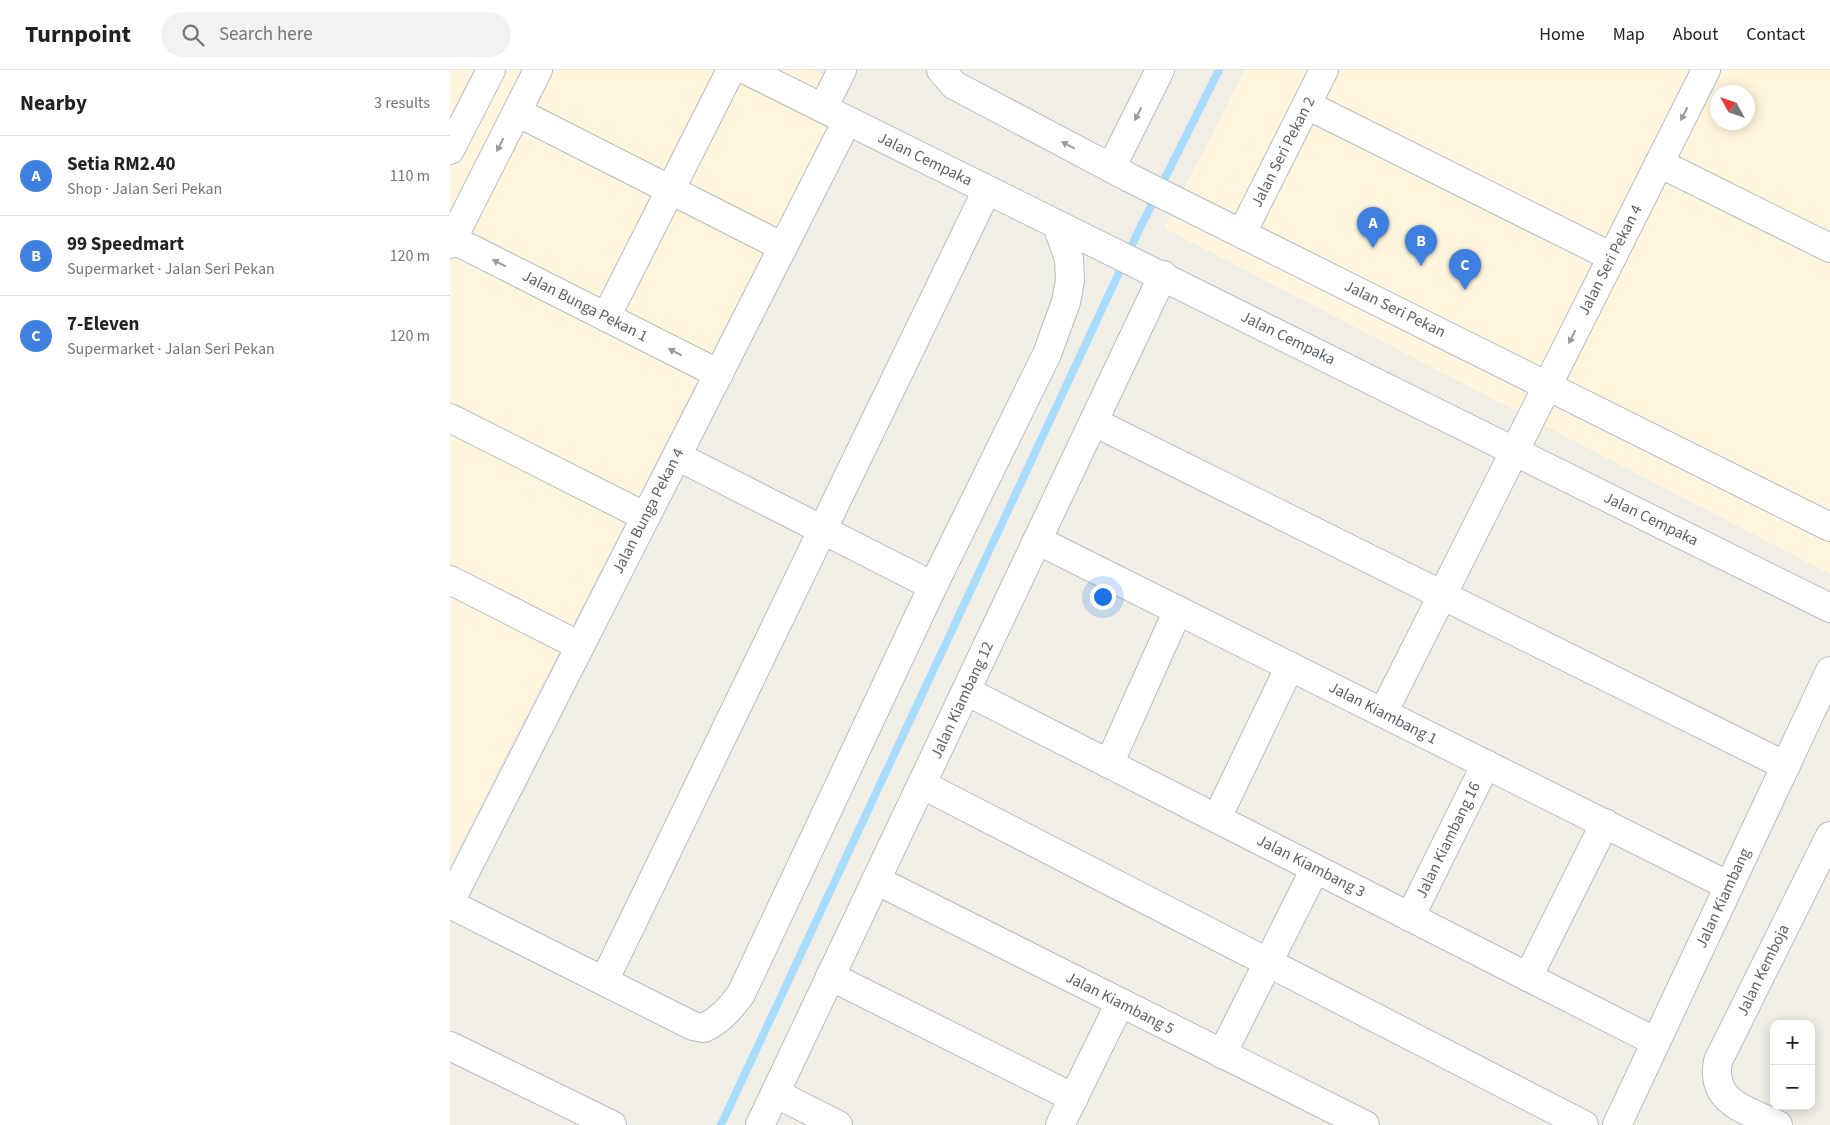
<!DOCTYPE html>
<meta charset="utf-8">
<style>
body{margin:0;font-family:"Source Sans 3",sans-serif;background:#f2f2f2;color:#222}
.controls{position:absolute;right:15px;bottom:15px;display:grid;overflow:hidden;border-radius:10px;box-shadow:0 2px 12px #0003}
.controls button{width:45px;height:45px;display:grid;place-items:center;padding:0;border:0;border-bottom:1px solid #e0e0e0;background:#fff;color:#222;font:25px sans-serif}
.compass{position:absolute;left:1260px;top:15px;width:45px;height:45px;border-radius:50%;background:#fff;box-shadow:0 2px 12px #0003;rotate:310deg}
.you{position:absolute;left:652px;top:526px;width:18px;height:18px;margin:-12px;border:4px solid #fff;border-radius:50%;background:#1a73e8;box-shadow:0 0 0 8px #1a73e833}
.badge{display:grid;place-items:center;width:32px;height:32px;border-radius:50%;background:#7c3aed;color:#fff;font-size:16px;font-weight:700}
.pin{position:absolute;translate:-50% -41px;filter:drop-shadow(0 1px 2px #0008)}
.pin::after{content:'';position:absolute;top:26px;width:18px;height:15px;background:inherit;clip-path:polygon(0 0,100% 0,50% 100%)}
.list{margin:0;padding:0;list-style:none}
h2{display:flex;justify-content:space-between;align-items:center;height:65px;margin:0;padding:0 20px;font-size:21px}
h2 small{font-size:16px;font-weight:400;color:#767676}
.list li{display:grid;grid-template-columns:32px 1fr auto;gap:15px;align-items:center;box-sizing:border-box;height:80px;padding:0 20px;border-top:1px solid #e0e0e0}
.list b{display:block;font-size:19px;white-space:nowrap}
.list p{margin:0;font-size:16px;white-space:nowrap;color:#767676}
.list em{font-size:16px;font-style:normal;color:#767676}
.icon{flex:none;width:28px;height:28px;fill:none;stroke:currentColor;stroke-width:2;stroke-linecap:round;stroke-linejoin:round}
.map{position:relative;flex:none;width:1380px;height:1055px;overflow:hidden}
header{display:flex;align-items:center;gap:30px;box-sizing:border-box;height:70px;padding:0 25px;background:#fff;border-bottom:1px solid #e0e0e0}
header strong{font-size:24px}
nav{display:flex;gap:28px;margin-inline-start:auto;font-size:18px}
.search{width:350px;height:45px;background:#f2f2f2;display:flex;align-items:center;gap:12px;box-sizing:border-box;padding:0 18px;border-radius:28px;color:#767676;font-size:19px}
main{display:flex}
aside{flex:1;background:#fff}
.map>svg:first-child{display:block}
.commercial{fill:#fff6dd;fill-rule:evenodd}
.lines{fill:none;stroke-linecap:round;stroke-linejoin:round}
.stream{stroke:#a8dcff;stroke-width:8}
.minor-casing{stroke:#b8bcc0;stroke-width:30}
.minor{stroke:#fff;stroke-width:28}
.oneway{fill:#96999d}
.labels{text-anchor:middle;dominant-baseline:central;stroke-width:4;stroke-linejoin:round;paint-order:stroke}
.street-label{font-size:16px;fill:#5d6268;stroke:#fff}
</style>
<header>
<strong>Turnpoint</strong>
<div class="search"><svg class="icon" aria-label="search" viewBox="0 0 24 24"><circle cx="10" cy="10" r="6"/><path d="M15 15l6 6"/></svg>Search here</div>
<nav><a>Home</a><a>Map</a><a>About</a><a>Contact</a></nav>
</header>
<main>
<aside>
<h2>Nearby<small>3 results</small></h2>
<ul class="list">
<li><span class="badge" style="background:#3f7fe0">A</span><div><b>Setia RM2.40</b><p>Shop · Jalan Seri Pekan</p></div><em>110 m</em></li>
<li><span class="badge" style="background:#3f7fe0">B</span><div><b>99 Speedmart</b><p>Supermarket · Jalan Seri Pekan</p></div><em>120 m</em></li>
<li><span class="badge" style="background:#3f7fe0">C</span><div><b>7-Eleven</b><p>Supermarket · Jalan Seri Pekan</p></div><em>120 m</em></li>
</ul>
</aside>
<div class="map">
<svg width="1380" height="1055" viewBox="0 0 1380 1055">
<rect width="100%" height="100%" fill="#f1eee6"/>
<g class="commercial">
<polygon points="0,0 364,0 398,17 0,794"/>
<path d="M795,0H1380V504L714,158ZM1268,22H1298V52H1268Z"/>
</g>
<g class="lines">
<polyline class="stream" points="271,1055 688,162 769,0"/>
<g class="minor-casing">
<g id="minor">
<polyline points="296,0 1380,538"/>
<polyline points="491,0 504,15 680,108 1380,457"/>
<polyline points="857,35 1162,187"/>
<polyline points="373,38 392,0"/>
<polyline points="67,42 333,177"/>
<polyline points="0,80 41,0"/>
<polyline points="1209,93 1380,178"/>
<polyline points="661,98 710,0"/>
<polyline points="792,163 874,0"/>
<polyline points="0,168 269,304"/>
<polyline points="0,174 88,0"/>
<polyline points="156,247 281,0"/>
<polyline points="0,348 196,447"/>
<polyline points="644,352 1336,696"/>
<polyline points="227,386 483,516"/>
<polyline points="587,470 1279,816"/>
<polyline points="0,510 130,576"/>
<polyline points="516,621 1206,972"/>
<polyline points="933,643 1256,0"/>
<polyline points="659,694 728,540"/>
<polyline points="473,715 1134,1055"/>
<polyline points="767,748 840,596"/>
<polyline points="426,810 915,1055"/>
<polyline points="0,832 397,51"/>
<path d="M0,834L243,956L254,958C270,950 280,939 291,924L483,516L597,284L616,232L620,211L619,189L607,155"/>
<polyline points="960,847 1036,694"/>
<polyline points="380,906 624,1028"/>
<polyline points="1078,907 1155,753"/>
<polyline points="154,911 537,120"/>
<polyline points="0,976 162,1055"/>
<polyline points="772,984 865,799"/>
<polyline points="325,1023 388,1055"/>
<polyline points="310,1055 713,205"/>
<polyline points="610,1055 670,933"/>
<polyline points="1167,1055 1380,601"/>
<path d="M1328,1055C1297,1040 1260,1033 1268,991L1380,766"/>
</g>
</g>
<use href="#minor" class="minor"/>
</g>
<defs><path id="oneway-solid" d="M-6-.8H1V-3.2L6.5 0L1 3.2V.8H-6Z" transform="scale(1.25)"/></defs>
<g class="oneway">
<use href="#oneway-solid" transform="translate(688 44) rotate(117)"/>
<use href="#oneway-solid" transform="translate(1234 44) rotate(117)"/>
<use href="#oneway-solid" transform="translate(50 75) rotate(117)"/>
<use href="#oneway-solid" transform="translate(618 75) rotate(-152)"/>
<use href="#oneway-solid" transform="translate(49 193) rotate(-153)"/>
<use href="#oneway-solid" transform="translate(1122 267) rotate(117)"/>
<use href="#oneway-solid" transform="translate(225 282) rotate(-153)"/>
</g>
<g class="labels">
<g class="street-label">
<text transform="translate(833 82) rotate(-63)">Jalan Seri Pekan 2</text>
<text transform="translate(475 89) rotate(26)">Jalan Cempaka</text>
<text transform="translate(1160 190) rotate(-63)">Jalan Seri Pekan 4</text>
<text transform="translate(135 236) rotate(27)">Jalan Bunga Pekan 1</text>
<text transform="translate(945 239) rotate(26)">Jalan Seri Pekan</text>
<text transform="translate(838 268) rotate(26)">Jalan Cempaka</text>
<text transform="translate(198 441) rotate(-63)">Jalan Bunga Pekan 4</text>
<text transform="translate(1201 449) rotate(26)">Jalan Cempaka</text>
<text transform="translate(512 630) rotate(-65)">Jalan Kiambang 12</text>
<text transform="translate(933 643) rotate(27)">Jalan Kiambang 1</text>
<text transform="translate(998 770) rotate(-64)">Jalan Kiambang 16</text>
<text transform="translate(861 796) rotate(27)">Jalan Kiambang 3</text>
<text transform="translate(1273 828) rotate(-65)">Jalan Kiambang</text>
<text transform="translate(1313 900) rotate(-64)">Jalan Kemboja</text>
<text transform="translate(670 933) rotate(27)">Jalan Kiambang 5</text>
</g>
</g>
</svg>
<div class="controls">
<button>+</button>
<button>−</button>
</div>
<svg class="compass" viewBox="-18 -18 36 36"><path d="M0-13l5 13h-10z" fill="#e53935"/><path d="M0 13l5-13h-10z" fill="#767676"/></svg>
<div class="you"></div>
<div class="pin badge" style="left:923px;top:178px;background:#3f7fe0">A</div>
<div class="pin badge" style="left:971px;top:196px;background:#3f7fe0">B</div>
<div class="pin badge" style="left:1015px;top:220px;background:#3f7fe0">C</div>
</div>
</main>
